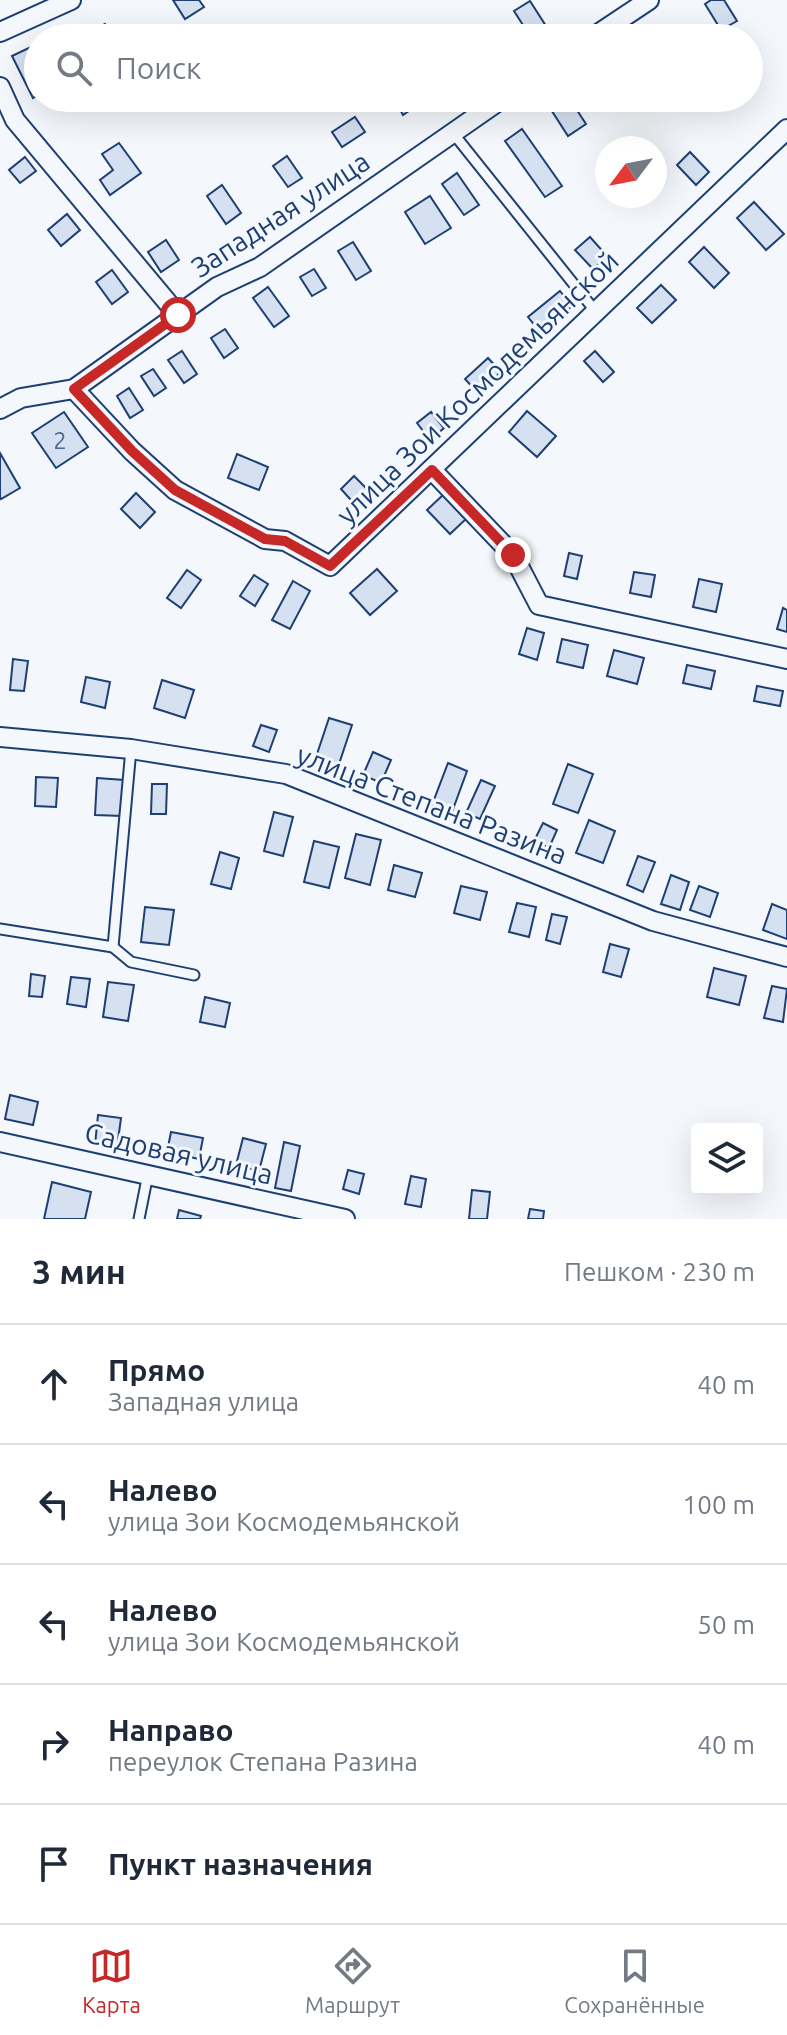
<!DOCTYPE html>
<html lang="ru">
<meta charset="utf-8">
<style>
body{margin:0;font-family:Ubuntu,sans-serif;background:#f2f2f3;color:#1f2937}
.controls{position:absolute;right:24px;bottom:24px;display:grid;overflow:hidden;border-radius:8px;box-shadow:0 8px 32px #0002}
.controls button{width:72px;height:72px;display:grid;place-items:center;padding:0;border:0;border-bottom:2px solid #e0e1e3;background:#fff;color:#1f2937;font:40px sans-serif}
.compass{position:absolute;left:595px;top:136px;width:72px;height:72px;border-radius:50%;background:#fff;box-shadow:0 8px 32px #0002;rotate:238deg}
.stop{position:absolute;width:24px;height:24px;margin:-18px;border:6px solid #c62828;border-radius:50%;background:#fff}
.stop.end{background:#c62828;border-color:#fff;box-shadow:0 2px 8px #0008}
.list{margin:0;padding:0;list-style:none}
h2{display:flex;justify-content:space-between;align-items:center;height:104px;margin:0;padding:0 32px;font-size:34px}
h2 small{font-size:26px;font-weight:400;color:#747a83}
.list li{display:grid;grid-template-columns:52px 1fr auto;gap:24px;align-items:center;box-sizing:border-box;height:120px;padding:0 32px;border-top:2px solid #e0e1e3}
.list b{display:block;font-size:30px;white-space:nowrap}
.list p{margin:0;font-size:26px;white-space:nowrap;color:#747a83}
.list em{font-size:26px;font-style:normal;color:#747a83}
.icon{flex:none;width:44px;height:44px;fill:none;stroke:currentColor;stroke-width:2;stroke-linecap:round;stroke-linejoin:round}
.map{position:relative;flex:none;width:787px;height:1219px;overflow:hidden}
.search{position:absolute;background:#fff;box-shadow:0 8px 32px #0002;left:24px;right:24px;top:24px;height:88px;display:flex;align-items:center;gap:20px;box-sizing:border-box;padding:0 28px;border-radius:44px;color:#747a83;font-size:30px}
.sheet{height:704px;background:#fff}
nav{display:flex;justify-content:space-around;align-items:center;box-sizing:border-box;height:112px;border-top:2px solid #e0e1e3;background:#fff;font-size:22px;color:#747a83}
nav a{display:grid;justify-items:center;gap:4px}
nav .on{color:#c62828}
.map>svg:first-child{display:block}
.building{fill:#d5e0f0;stroke:#1d3f73;stroke-width:2}
.lines{fill:none;stroke-linecap:round;stroke-linejoin:round}
.service-casing{stroke:#1d3f73;stroke-width:13}
.minor-casing{stroke:#1d3f73;stroke-width:22}
.service{stroke:#f4f7fb;stroke-width:9}
.minor{stroke:#f4f7fb;stroke-width:18}
.route{stroke:#c62828;stroke-width:10}
.labels{text-anchor:middle;dominant-baseline:central;stroke-width:6;stroke-linejoin:round;paint-order:stroke}
.number-label{font-size:24px;fill:#4b6792}
.street-label{font-size:28px;fill:#1d3f73;stroke:#f4f7fb}
</style>
<div class="map">
<svg width="787" height="1219" viewBox="0 0 787 1219">
<rect width="100%" height="100%" fill="#f4f7fb"/>
<g class="building">
<polygon points="173,0 199,0 204,7 185,19"/>
<polygon points="711,0 724,0 737,21 721,30 705,4"/>
<polygon points="530,1 546,26 530,36 514,11"/>
<polygon points="105,24 114,38 83,38"/>
<polygon points="665,26 674,38 655,38 652,35"/>
<polygon points="37,44 38,95 33,98 12,56"/>
<polygon points="394,98 426,98 426,99 403,115"/>
<polygon points="558,98 569,98 586,124 568,136 548,105"/>
<polygon points="355,117 365,132 342,147 332,132"/>
<polygon points="522,129 562,186 545,197 505,141"/>
<polygon points="119,143 141,173 110,195 100,180 113,170 102,154"/>
<polygon points="690,152 709,172 696,185 677,165"/>
<polygon points="287,156 302,178 288,187 273,166"/>
<polygon points="25,157 36,171 20,183 9,170"/>
<polygon points="457,173 479,205 464,215 442,184"/>
<polygon points="222,185 241,213 226,224 207,196"/>
<polygon points="430,196 451,228 425,244 405,212"/>
<polygon points="754,202 784,234 766,250 737,218"/>
<polygon points="67,214 80,230 61,246 48,230"/>
<polygon points="590,237 607,256 593,269 575,250"/>
<polygon points="166,240 179,260 161,272 148,252"/>
<polygon points="353,242 371,271 356,280 338,251"/>
<polygon points="704,247 729,273 714,288 689,262"/>
<polygon points="314,269 326,288 312,296 300,277"/>
<polygon points="112,270 128,292 112,304 96,282"/>
<polygon points="661,285 676,300 652,323 637,308"/>
<polygon points="268,287 289,316 274,327 253,298"/>
<polygon points="560,291 572,306 540,332 528,317"/>
<polygon points="225,329 238,348 224,358 211,338"/>
<polygon points="182,351 197,374 184,383 168,360"/>
<polygon points="595,351 614,372 603,382 584,361"/>
<polygon points="488,358 501,372 478,393 465,379"/>
<polygon points="153,369 166,388 154,396 141,376"/>
<polygon points="129,388 143,410 130,418 117,396"/>
<polygon points="527,411 556,436 537,457 509,432"/>
<polygon points="64,412 88,447 56,468 32,433"/>
<polygon points="431,412 444,428 430,440 417,423"/>
<polygon points="0,453 20,488 1,499 0,497"/>
<polygon points="237,454 268,467 259,490 228,478"/>
<polygon points="354,476 373,495 359,509 341,489"/>
<polygon points="136,493 155,512 140,528 121,509"/>
<polygon points="444,494 467,518 450,534 427,510"/>
<polygon points="569,553 582,556 577,579 564,576"/>
<polygon points="377,569 397,591 370,615 350,593"/>
<polygon points="187,570 201,580 181,608 167,598"/>
<polygon points="634,572 655,575 651,597 630,593"/>
<polygon points="254,575 268,584 255,606 240,596"/>
<polygon points="699,579 722,584 716,612 693,607"/>
<polygon points="293,581 310,591 290,629 272,620"/>
<polygon points="783,608 787,610 787,632 777,629"/>
<polygon points="527,628 544,633 537,660 519,654"/>
<polygon points="562,639 588,645 583,668 557,662"/>
<polygon points="614,650 644,658 637,684 607,676"/>
<polygon points="13,659 28,661 24,691 10,690"/>
<polygon points="687,665 715,671 711,689 683,683"/>
<polygon points="86,677 110,682 105,708 81,702"/>
<polygon points="162,680 194,690 185,718 154,708"/>
<polygon points="757,686 783,691 780,706 754,701"/>
<polygon points="329,718 352,725 337,770 314,763"/>
<polygon points="261,725 277,730 269,752 253,746"/>
<polygon points="373,752 391,760 381,783 363,775"/>
<polygon points="448,763 467,771 452,812 432,805"/>
<polygon points="568,764 593,774 578,813 553,804"/>
<polygon points="36,777 58,778 56,807 35,806"/>
<polygon points="97,778 124,780 122,816 95,815"/>
<polygon points="481,780 495,786 480,819 466,813"/>
<polygon points="152,784 167,784 166,814 151,814"/>
<polygon points="274,812 293,817 283,856 264,851"/>
<polygon points="589,820 615,831 603,863 576,853"/>
<polygon points="543,823 557,830 549,848 534,841"/>
<polygon points="356,834 381,840 370,885 345,878"/>
<polygon points="314,841 339,847 329,888 304,882"/>
<polygon points="220,852 239,858 231,889 211,884"/>
<polygon points="638,856 655,862 643,892 627,885"/>
<polygon points="394,865 422,873 415,897 388,890"/>
<polygon points="671,875 689,882 680,910 661,904"/>
<polygon points="461,886 487,892 480,920 454,913"/>
<polygon points="699,886 718,893 710,917 690,910"/>
<polygon points="517,903 536,907 529,937 509,932"/>
<polygon points="772,904 787,910 787,939 763,930"/>
<polygon points="145,907 174,910 169,945 141,942"/>
<polygon points="552,914 567,917 560,944 546,940"/>
<polygon points="610,944 629,949 621,977 603,972"/>
<polygon points="714,968 746,976 739,1005 707,997"/>
<polygon points="31,974 45,976 42,997 29,996"/>
<polygon points="71,977 90,979 86,1007 67,1004"/>
<polygon points="108,982 134,985 128,1021 103,1017"/>
<polygon points="772,986 787,989 783,1022 764,1018"/>
<polygon points="205,997 230,1003 225,1027 200,1022"/>
<polygon points="10,1095 38,1102 33,1125 5,1119"/>
<polygon points="98,1115 121,1118 117,1148 95,1145"/>
<polygon points="171,1132 203,1138 199,1159 167,1152"/>
<polygon points="243,1138 266,1144 259,1171 236,1165"/>
<polygon points="284,1142 300,1146 291,1191 275,1188"/>
<polygon points="348,1170 364,1174 359,1194 343,1189"/>
<polygon points="411,1176 426,1179 421,1207 405,1204"/>
<polygon points="52,1182 91,1192 85,1219 44,1219"/>
<polygon points="472,1190 490,1192 487,1219 469,1219"/>
<polygon points="530,1209 544,1211 543,1219 528,1219"/>
<polygon points="179,1210 201,1216 200,1219 177,1219"/>
</g>
<g class="lines">
<g class="service-casing">
<g id="service">
<polyline points="453,133 596,312"/>
<polyline points="0,929 113,947 131,749"/>
<polyline points="113,947 131,962 194,975"/>
<polyline points="139,1219 148,1174"/>
</g>
</g>
<g class="minor-casing">
<g id="minor">
<polyline points="0,32 71,0"/>
<polyline points="592,38 649,0"/>
<polyline points="0,87 15,120 178,315"/>
<polyline points="74,389 132,451 175,490 265,539 285,541 330,566 787,129"/>
<polyline points="0,409 21,398 74,389 217,287 260,267 503,98"/>
<polyline points="432,470 513,555 539,605 787,659"/>
<polyline points="0,737 131,749 286,774 653,921 787,957"/>
<polyline points="0,1142 345,1219"/>
</g>
</g>
<use href="#service" class="service"/>
<use href="#minor" class="minor"/>
</g>
<g class="lines">
<polyline class="route" points="178,315 74,389 132,451 175,490 265,539 285,541 330,566 432,470 513,555"/>
</g>
<g class="labels">
<g class="number-label">
<text x="60" y="440">2</text>
</g>
<g class="street-label">
<text transform="translate(280 214) rotate(-33)">Западная улица</text>
<text transform="translate(477 387) rotate(-44)">улица Зои Космодемьянской</text>
<text transform="translate(432 804) rotate(21)">улица Степана Разина</text>
<text transform="translate(179 1153) rotate(13)">Садовая улица</text>
</g>
</g>
</svg>
<div class="controls">
<button><svg class="icon" aria-label="layers" viewBox="0 0 24 24"><path d="M12 4l9 5-9 5-9-5zM3 14l9 5 9-5"/></svg></button>
</div>
<svg class="compass" viewBox="-18 -18 36 36"><path d="M0-13l5 13h-10z" fill="#e53935"/><path d="M0 13l5-13h-10z" fill="#747a83"/></svg>
<div class="stop" style="left:178px;top:315px"></div>
<div class="stop end" style="left:513px;top:555px"></div>
<div class="search"><svg class="icon" aria-label="search" viewBox="0 0 24 24"><circle cx="10" cy="10" r="6"/><path d="M15 15l6 6"/></svg>Поиск</div>
</div>
<section class="sheet">
<h2>3 мин<small>Пешком · 230 m</small></h2>
<ul class="list">
<li><svg class="icon" aria-label="ahead" viewBox="0 0 24 24"><path d="M12 20V5M6 11l6-6 6 6"/></svg><div><b>Прямо</b><p>Западная улица</p></div><em>40 m</em></li>
<li><svg class="icon" aria-label="left" viewBox="0 0 24 24"><path d="M17 20v-9H6M10 6l-5 5 5 5"/></svg><div><b>Налево</b><p>улица Зои Космодемьянской</p></div><em>100 m</em></li>
<li><svg class="icon" aria-label="left" viewBox="0 0 24 24"><path d="M17 20v-9H6M10 6l-5 5 5 5"/></svg><div><b>Налево</b><p>улица Зои Космодемьянской</p></div><em>50 m</em></li>
<li><svg class="icon" aria-label="right" viewBox="0 0 24 24"><path d="M7 20v-9h11M14 6l5 5-5 5"/></svg><div><b>Направо</b><p>переулок Степана Разина</p></div><em>40 m</em></li>
<li><svg class="icon" aria-label="arrive" viewBox="0 0 24 24"><path d="M6 21V4h12l-3 4 3 4H6"/></svg><div><b>Пункт назначения</b></div></li>
</ul>
</section>
<nav>
<a class="on"><svg class="icon" aria-label="map" viewBox="0 0 24 24"><path d="M3 6l6-2 6 2 6-2v14l-6 2-6-2-6 2zM9 4v14M15 6v14"/></svg>Карта</a>
<a><svg class="icon" aria-label="directions" viewBox="0 0 24 24"><path d="M12 3l9 9-9 9-9-9zM9 14v-3h6M13 9l2 2-2 2"/></svg>Маршрут</a>
<a><svg class="icon" aria-label="saved" viewBox="0 0 24 24"><path d="M7 4h10v16l-5-4-5 4z"/></svg>Сохранённые</a>
</nav>
